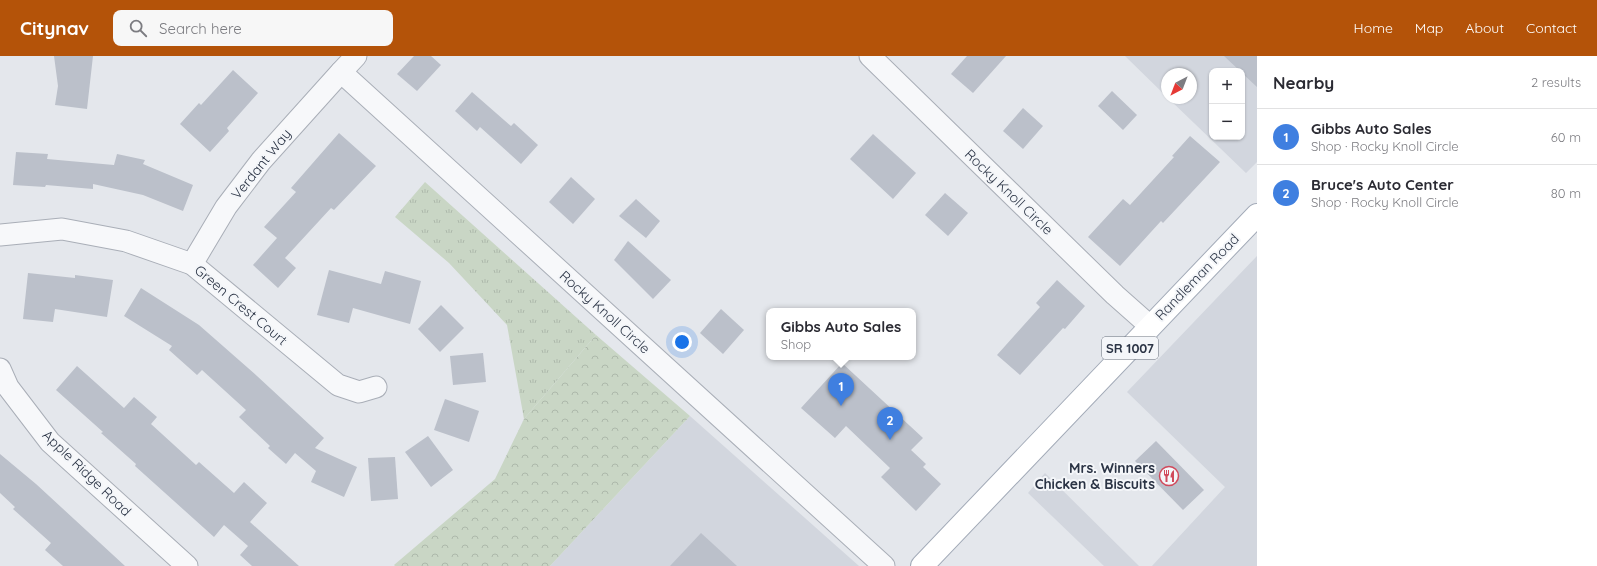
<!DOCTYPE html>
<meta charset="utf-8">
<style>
body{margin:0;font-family:Quicksand,sans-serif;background:#f7f7f7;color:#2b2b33}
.controls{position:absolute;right:12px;top:12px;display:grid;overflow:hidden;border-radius:8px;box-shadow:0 1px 3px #0004}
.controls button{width:36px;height:36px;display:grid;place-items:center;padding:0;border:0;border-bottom:1px solid #e1e1e2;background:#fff;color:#2b2b33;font:20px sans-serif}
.compass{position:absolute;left:1161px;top:12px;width:36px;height:36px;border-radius:50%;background:#fff;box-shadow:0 1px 3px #0004;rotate:222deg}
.you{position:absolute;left:682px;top:286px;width:14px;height:14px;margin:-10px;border:3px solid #fff;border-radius:50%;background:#1a73e8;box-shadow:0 0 0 6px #1a73e833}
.badge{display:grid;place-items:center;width:26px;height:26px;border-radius:50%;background:#b45309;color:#fff;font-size:13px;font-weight:700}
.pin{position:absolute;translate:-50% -33px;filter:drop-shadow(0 1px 2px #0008)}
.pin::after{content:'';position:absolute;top:21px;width:14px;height:12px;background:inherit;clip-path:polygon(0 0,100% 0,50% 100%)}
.popup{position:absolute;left:766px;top:252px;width:150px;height:52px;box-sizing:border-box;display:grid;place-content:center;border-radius:8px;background:#fff;filter:drop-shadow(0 1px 3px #0005);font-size:13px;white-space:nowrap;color:#7c7c81}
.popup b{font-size:15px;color:#2b2b33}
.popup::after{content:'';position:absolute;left:50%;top:100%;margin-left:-8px;border:8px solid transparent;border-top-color:#fff}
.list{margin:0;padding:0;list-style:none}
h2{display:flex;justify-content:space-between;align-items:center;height:52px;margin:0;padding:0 16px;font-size:17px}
h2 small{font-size:13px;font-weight:400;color:#7c7c81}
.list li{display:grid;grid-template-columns:26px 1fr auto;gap:12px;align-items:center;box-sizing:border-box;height:56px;padding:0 16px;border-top:1px solid #e1e1e2}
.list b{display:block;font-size:15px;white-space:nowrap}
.list p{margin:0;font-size:13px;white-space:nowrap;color:#7c7c81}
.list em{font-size:13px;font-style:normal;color:#7c7c81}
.icon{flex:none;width:22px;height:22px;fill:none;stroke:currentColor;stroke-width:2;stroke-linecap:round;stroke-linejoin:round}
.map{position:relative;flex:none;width:1257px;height:510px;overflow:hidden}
header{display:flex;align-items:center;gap:24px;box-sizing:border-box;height:56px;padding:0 20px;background:#b45309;color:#fff}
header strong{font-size:19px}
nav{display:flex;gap:22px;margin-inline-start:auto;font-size:14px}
.search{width:280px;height:36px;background:#f7f7f7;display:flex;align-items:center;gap:10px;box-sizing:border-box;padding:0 14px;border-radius:8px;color:#7c7c81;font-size:15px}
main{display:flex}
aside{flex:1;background:#fff}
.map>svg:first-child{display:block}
.built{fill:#d2d6de;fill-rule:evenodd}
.grass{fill:url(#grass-tufts)}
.forest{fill:url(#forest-crowns)}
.building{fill:#bbc0ca}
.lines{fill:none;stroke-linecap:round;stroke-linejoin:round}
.minor-casing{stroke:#a9aeb7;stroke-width:23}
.primary-casing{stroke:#a3abb8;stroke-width:24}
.minor{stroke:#f7f8fa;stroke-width:21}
.primary{stroke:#fff;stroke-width:22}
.labels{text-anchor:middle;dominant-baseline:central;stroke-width:4;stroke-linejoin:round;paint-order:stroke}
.shield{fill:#f4f6f9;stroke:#676e7b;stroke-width:1}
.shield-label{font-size:13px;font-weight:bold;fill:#2b3445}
.street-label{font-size:14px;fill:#2b3445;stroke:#f4f6f9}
.poi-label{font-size:14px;font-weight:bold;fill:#2b3445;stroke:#f4f6f9;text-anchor:end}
</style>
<header>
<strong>Citynav</strong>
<div class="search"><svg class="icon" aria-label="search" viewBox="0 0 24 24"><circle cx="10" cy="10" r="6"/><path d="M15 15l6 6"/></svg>Search here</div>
<nav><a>Home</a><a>Map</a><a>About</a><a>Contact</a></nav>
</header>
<main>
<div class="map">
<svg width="1257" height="510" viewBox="0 0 1257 510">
<defs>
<pattern id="grass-tufts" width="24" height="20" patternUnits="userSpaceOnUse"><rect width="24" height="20" fill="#c9d6c5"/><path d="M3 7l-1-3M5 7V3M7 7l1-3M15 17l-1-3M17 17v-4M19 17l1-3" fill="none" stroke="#adb8ab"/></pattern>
<pattern id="forest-crowns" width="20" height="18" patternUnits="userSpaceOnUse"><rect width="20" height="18" fill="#c9d6c5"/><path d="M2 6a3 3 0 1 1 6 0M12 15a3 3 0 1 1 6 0" fill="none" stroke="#adb8ab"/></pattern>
</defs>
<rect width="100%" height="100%" fill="#e4e7ec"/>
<g class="built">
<path d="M1125,0H1257V106L1246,117L1168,42H1191V18H1167V41ZM1212,15H1242V81H1212Z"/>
<polygon points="1257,200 1257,510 1152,510 1225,431 1127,336"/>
<polygon points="690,360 859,510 550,510"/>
<polygon points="1045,417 1139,510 1104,510 1028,437"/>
</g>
<polygon class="grass" points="425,126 596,279 524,363 507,269 449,207 395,161"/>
<polygon class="forest" points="596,279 690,360 550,510 395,510 394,509 495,423 524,363"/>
<g class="building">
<polygon points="54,0 93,0 87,53 55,49 58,30"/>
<polygon points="414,0 431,0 441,9 417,35 397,18"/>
<polygon points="967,0 1006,0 973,37 951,18"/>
<polygon points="1224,0 1257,0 1257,31 1242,17 1242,15 1240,15"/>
<polygon points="233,14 258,37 227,72 229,75 210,96 180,68 199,47 201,49"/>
<polygon points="1112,35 1137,59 1123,74 1098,50"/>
<polygon points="472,36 511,70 514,67 538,89 521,108 480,71 477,75 455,55"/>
<polygon points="1023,52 1043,70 1023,93 1003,75"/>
<polygon points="339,77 376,110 334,154 331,152 285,202 296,212 278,232 253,209 277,182 264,171 296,136 291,132"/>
<polygon points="873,78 916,117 893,143 850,103"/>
<polygon points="1190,80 1220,106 1163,167 1161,165 1120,210 1088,181 1123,143 1130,149 1174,101 1172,100"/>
<polygon points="16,96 48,98 47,103 114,109 117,98 145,104 143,108 193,129 183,155 143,139 93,128 93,133 46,129 45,131 13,129"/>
<polygon points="571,121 595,143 573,168 549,146"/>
<polygon points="945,137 968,157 948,180 925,159"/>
<polygon points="636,143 660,165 646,182 619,160"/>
<polygon points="628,185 671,224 653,243 614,204"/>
<polygon points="329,214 381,228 385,215 421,225 410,268 353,252 349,267 317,259"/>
<polygon points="28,217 75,222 75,219 113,224 107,261 55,253 53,266 23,263"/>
<polygon points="1057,224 1085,250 1065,273 1063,272 1020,319 997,299 1040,251 1036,247"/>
<polygon points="141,232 199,269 257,320 324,382 315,392 357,411 344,441 311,426 316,415 295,397 286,408 268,392 270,390 239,361 246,354 202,314 197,319 169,294 172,290 124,260"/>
<polygon points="441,249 464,272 440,296 418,273"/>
<polygon points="721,253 744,274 723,298 700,277"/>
<polygon points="483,297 486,326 453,329 450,300"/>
<polygon points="842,307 923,382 911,394 926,408 923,411 941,428 916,455 881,421 890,412 846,370 835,382 801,352"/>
<polygon points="77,310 124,352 134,341 157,361 151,368 196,409 199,406 234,437 244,426 267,447 250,466 299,510 252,510 240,499 248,490 224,469 214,481 135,410 136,408 101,377 103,376 56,334"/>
<polygon points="445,343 479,355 469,386 434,374"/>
<polygon points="428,380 453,414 431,431 405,396"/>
<polygon points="1156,385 1204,434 1183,454 1135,405"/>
<polygon points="0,398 36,428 125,510 63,510 45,494 51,487 13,453 15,451 0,437"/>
<polygon points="395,401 398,443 371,445 368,402"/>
<polygon points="701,477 737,510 670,510"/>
</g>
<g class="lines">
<g class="minor-casing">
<g id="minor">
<polyline points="356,0 341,16 884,510"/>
<polyline points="870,0 1115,239 1150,270"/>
<polyline points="0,179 62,173 126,185 192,208 338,329 359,336 376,331"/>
<polyline points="192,208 226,151 261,105 341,16"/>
<polyline points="0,313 8,331 50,386 187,510"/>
</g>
</g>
<g class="primary-casing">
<polyline id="primary" points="922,510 1257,159"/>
</g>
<use href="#minor" class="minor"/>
<use href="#primary" class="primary"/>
</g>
<defs>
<g id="restaurant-ring" transform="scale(1)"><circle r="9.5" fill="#f4f6f9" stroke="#d1495b" stroke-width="1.5"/><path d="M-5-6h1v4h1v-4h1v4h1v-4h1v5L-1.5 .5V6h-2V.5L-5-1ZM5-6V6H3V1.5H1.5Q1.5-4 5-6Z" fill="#d1495b"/></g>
</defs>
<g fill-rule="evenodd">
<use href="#restaurant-ring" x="1169" y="420"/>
</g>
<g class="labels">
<rect class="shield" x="1102" y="281" width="56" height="22" rx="3"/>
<g class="shield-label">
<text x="1130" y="292">SR 1007</text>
</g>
<g class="street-label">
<text transform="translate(261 108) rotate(-51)">Verdant Way</text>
<text transform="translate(1009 136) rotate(44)">Rocky Knoll Circle</text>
<text transform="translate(1197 221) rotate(-46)">Randleman Road</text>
<text transform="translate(241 249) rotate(40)">Green Crest Court</text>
<text transform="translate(605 256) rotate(42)">Rocky Knoll Circle</text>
<text transform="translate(87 417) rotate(44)">Apple Ridge Road</text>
</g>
<g class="poi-label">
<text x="1155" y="412">Mrs. Winners<tspan x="1155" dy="16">Chicken &amp; Biscuits</tspan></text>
</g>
</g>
</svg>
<div class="controls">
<button>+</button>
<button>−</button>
</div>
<svg class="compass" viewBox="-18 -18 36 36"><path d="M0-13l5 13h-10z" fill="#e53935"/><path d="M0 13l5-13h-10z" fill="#7c7c81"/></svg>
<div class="you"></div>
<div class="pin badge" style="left:841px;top:350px;background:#3f7fe0">1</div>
<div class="popup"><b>Gibbs Auto Sales</b>Shop</div>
<div class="pin badge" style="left:890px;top:384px;background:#3f7fe0">2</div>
</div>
<aside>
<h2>Nearby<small>2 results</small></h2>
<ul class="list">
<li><span class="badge" style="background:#3f7fe0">1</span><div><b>Gibbs Auto Sales</b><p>Shop · Rocky Knoll Circle</p></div><em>60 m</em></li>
<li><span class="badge" style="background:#3f7fe0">2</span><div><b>Bruce's Auto Center</b><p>Shop · Rocky Knoll Circle</p></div><em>80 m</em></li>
</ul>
</aside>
</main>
